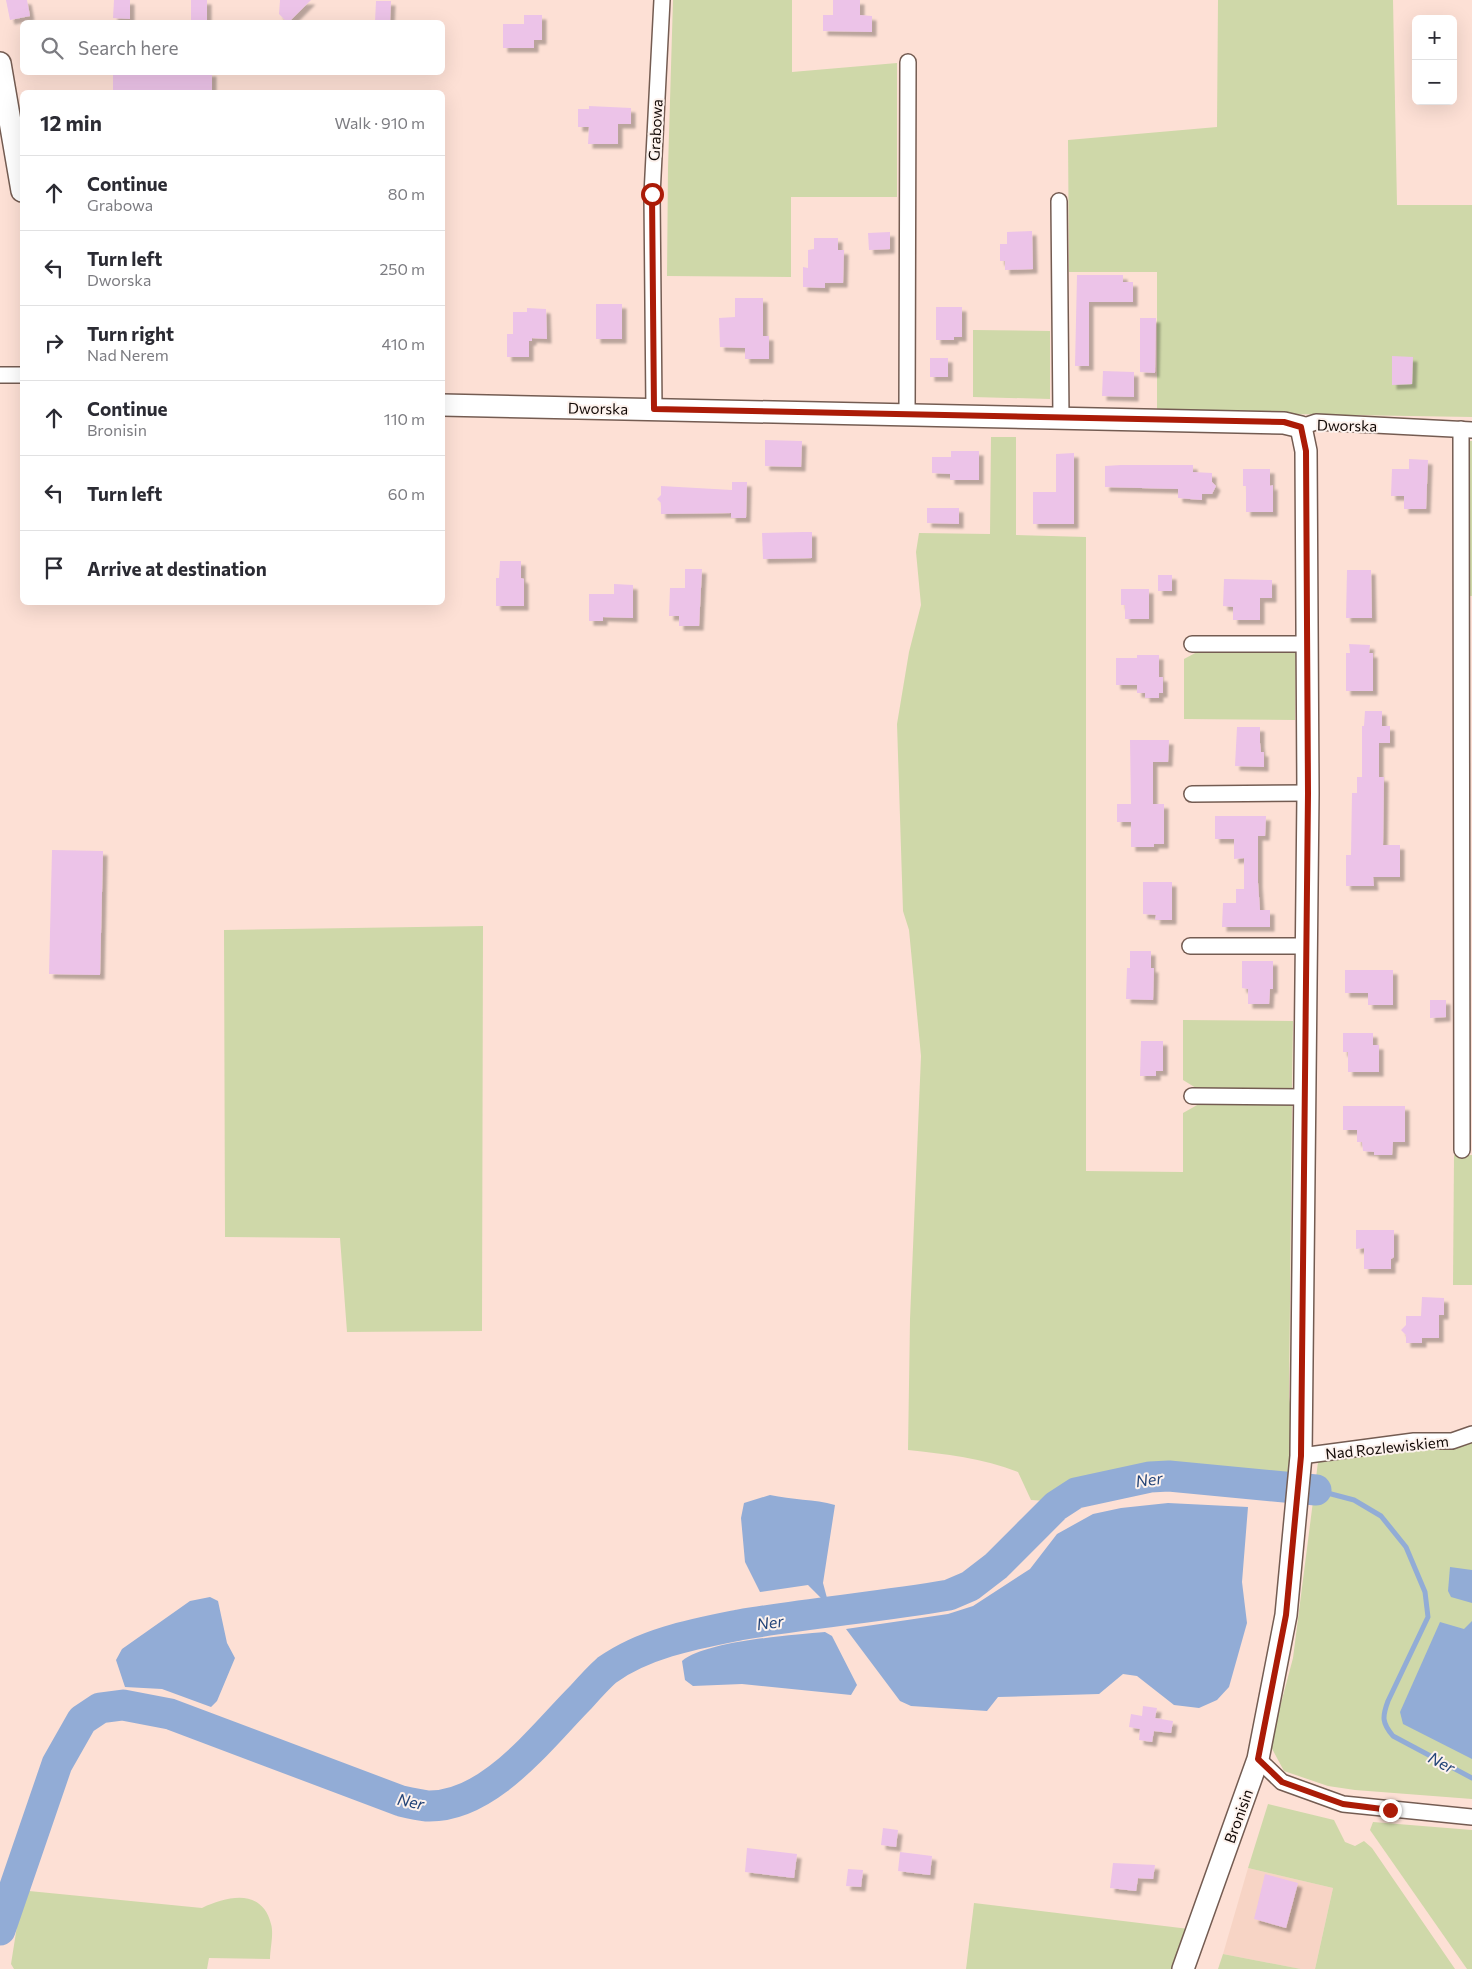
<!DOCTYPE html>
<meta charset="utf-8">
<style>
body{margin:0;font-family:Commissioner,sans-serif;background:#f2f2f3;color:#2b2b33}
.controls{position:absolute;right:15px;top:15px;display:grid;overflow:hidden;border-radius:8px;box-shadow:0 5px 20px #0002}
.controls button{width:45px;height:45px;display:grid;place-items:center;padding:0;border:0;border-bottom:1px solid #e1e1e2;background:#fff;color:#2b2b33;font:25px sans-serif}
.stop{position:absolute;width:15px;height:15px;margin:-11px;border:4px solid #ab1b07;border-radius:50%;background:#fff}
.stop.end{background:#ab1b07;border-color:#fff;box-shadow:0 1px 5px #0008}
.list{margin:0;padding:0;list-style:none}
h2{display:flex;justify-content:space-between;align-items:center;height:65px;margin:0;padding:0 20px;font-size:21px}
h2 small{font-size:16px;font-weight:400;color:#7c7c81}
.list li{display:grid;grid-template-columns:32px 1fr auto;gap:15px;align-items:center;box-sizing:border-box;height:75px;padding:0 20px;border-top:1px solid #e1e1e2}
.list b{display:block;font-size:19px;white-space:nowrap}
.list p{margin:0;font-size:16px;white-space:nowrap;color:#7c7c81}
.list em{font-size:16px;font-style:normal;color:#7c7c81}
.icon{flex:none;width:28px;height:28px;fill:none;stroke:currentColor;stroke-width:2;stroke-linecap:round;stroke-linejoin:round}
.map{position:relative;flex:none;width:1472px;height:1969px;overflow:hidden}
.search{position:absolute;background:#fff;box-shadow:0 5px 20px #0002;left:20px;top:20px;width:425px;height:55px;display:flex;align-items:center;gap:12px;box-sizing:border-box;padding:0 18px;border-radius:8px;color:#7c7c81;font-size:19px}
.panel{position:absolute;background:#fff;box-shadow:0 5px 20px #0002;left:20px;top:90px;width:425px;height:515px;border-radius:8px}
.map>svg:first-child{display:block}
.built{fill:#f7d4c5}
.green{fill:#cfd8a9}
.water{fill:#92acd6}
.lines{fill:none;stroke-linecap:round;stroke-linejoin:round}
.stream{stroke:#92acd6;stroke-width:5}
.river{stroke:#92acd6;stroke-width:31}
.building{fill:#ecc3e8;filter:url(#shadow)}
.street-casing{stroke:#745c52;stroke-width:18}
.secondary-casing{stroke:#745c52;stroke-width:24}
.street{stroke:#fff;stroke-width:15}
.secondary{stroke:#fff;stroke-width:21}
.route{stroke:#ab1b07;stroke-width:6}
.labels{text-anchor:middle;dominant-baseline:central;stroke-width:4;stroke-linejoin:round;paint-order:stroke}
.street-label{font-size:15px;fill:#120906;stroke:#fdf2ed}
.water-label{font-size:16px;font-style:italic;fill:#234478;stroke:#fdf2ed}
</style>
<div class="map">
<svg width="1472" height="1969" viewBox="0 0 1472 1969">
<defs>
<filter id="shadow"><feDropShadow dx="4.5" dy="4.5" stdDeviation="1" flood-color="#0004"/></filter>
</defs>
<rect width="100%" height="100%" fill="#fde0d5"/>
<polygon class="built" points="1248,1868 1333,1888 1315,1969 1301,1969 1223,1954"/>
<g class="green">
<polygon points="673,0 792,0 792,72 897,63 897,197 791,197 791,277 667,276 668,168"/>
<polygon points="1218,0 1393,0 1397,205 1472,205 1472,417 1157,412 1157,272 1069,272 1068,140 1217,127"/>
<polygon points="973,330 1050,331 1050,399 973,397"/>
<path d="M991,437H1016V535L1086,537V1171L1183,1172V1113L1199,1104L1292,1105L1289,1397L1295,1438L1287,1482L1166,1469L1117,1479L1046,1501L1031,1500L1018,1472C983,1458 945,1454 908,1450L910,1319L921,1056L909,930L903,911L897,724L909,652L921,605L916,552L919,533L990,534Z"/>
<rect x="1469" y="441" width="3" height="155"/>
<polygon points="1199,651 1296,652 1295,720 1184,719 1184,659"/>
<polygon points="483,926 482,1331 347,1332 340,1238 225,1237 224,930"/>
<polygon points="1183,1020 1293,1021 1292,1089 1196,1088 1183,1080"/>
<polygon points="1454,1155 1472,1155 1472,1285 1453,1285"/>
<polygon points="1472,1433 1472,1799 1355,1790 1328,1786 1284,1771 1270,1745 1293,1658 1318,1462 1384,1451"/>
<polygon points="1268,1804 1334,1820 1345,1842 1355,1846 1364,1841 1372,1848 1455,1969 1315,1969 1333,1888 1248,1868"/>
<polygon points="1373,1822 1472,1830 1472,1969 1467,1969 1370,1830"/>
<path d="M29,1891L202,1908C228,1896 262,1888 271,1924C274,1934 270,1949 270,1959L209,1958L207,1969H14L11,1964L17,1926Z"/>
<polygon points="974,1903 1189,1929 1175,1969 966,1969"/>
<polygon points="1223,1954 1301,1969 1218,1969"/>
</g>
<g class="water">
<path d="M770,1495C792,1500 814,1499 835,1505L823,1583L827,1598H821L808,1585L760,1592L745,1562L741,1518L744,1503Z"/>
<polygon points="1168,1503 1248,1507 1242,1582 1247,1623 1229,1687 1217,1700 1199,1708 1174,1705 1137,1676 1123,1674 1099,1694 998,1697 987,1711 911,1706 900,1701 846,1629 948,1614 973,1606 1030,1569 1057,1534 1093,1514 1121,1508"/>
<polygon points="1450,1567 1472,1570 1472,1603 1451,1597 1448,1591"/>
<polygon points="210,1597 218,1601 227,1643 235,1658 217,1701 211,1707 162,1689 125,1687 116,1660 122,1649 190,1601"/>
<polygon points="1472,1621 1472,1759 1403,1724 1400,1712 1440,1622 1464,1629"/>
<path d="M825,1632L832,1636L857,1685L851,1695L742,1684L693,1686L685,1680L682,1661C706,1641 791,1635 825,1632Z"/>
</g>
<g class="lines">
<path class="stream" d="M1316,1490L1354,1500L1381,1516L1406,1547L1425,1592L1428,1617L1388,1701C1382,1717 1382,1723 1393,1736L1472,1778"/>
<path class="river" d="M0,1930L57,1764L82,1720L100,1708L123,1705L170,1714L401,1801C410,1803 419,1805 427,1806C489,1808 541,1737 581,1697C589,1688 598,1678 607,1670C645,1643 694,1634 739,1625C809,1613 879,1607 949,1595L970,1586L996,1566L1056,1506L1076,1493L1150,1477L1169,1476L1316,1490"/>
</g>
<g class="building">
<polygon points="6,0 27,0 30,16 10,20"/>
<polygon points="114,0 130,0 130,19 113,18"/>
<rect x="191" y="0" width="16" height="22"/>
<polygon points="280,0 311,0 291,20 285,20 279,14"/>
<polygon points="833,0 860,0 860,15 872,16 872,32 823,31 823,15 833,15"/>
<polygon points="376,1 391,1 390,22 375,22"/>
<polygon points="524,15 542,15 542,40 534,40 534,48 503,48 503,24 524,24"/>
<rect x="113" y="72" width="99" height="20"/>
<polygon points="589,106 631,108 631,124 618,124 618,144 588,144 589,127 578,127 578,109 589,109"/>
<polygon points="1032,231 1033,269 1005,270 1005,261 1000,261 1000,244 1007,244 1007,232"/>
<polygon points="890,232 890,249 869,250 868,233"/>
<polygon points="814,238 838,238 838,250 844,250 843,283 825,283 825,288 803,287 803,267 808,268 808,250 814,249"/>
<polygon points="1077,275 1123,275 1123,282 1133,282 1133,302 1089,302 1089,366 1075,366"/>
<polygon points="735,298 763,298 763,336 769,336 769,359 745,359 745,348 720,347 719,318 735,317"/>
<rect x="596" y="304" width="26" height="35"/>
<polygon points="936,307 962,307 962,337 954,337 954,340 936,340"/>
<polygon points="527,308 546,309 547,339 532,338 532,341 529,341 529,357 507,357 507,334 513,334 513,312 527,312"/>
<polygon points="1140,318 1156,318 1155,373 1140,372"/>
<polygon points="1392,356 1413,357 1412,384 1392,385"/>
<rect x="930" y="358" width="18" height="19"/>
<polygon points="1103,371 1134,372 1134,397 1102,396"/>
<polygon points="765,440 802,441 801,467 765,466"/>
<polygon points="951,451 979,451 979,480 950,480 950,474 932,473 932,457 951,457"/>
<polygon points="1074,453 1074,524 1033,524 1033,492 1056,492 1056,454"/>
<polygon points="1409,459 1428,460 1426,509 1404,509 1404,496 1391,496 1392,469 1409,469"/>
<polygon points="1121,465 1193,465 1193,472 1212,473 1212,482 1216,486 1212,494 1202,494 1202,500 1178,498 1178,489 1105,487 1105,466"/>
<polygon points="1243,469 1270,469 1270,486 1273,485 1273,512 1246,512 1246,486 1243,486"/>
<polygon points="732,482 747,482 746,518 731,518 731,513 661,514 661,503 657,499 661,495 661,486 732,490"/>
<polygon points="927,508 959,508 959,524 927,523"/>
<polygon points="803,532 812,532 812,558 763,559 762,533"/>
<polygon points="500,561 521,561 521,578 524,579 524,606 496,606 496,578 499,578"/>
<polygon points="685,569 702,569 699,626 679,626 679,616 669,616 670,588 685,588"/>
<polygon points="1347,570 1371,570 1372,618 1346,618"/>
<rect x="1158" y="575" width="14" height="16"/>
<polygon points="1224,579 1272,580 1272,598 1260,598 1260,620 1233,620 1233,607 1223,606"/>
<polygon points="614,584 633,585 633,618 603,617 603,621 589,621 589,594 614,594"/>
<polygon points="1121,589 1149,589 1149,619 1125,619 1125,605 1121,605"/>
<polygon points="1349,644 1370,645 1369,653 1373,653 1373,691 1346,691 1346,653 1350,653"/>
<polygon points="1137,655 1159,655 1159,677 1163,677 1163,693 1159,693 1159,698 1145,698 1145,693 1137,693 1137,685 1116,685 1116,658 1137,658"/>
<polygon points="1365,711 1382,711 1382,726 1390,726 1390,743 1379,743 1379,777 1384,777 1383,845 1400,845 1400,877 1373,877 1374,886 1346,886 1346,855 1351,855 1352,793 1357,793 1357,777 1362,777 1362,726 1364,726"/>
<polygon points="1237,727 1260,727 1260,743 1261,752 1264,752 1264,767 1235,766"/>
<polygon points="1130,740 1169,740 1168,762 1153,762 1153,804 1164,804 1164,844 1154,844 1154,847 1131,847 1131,822 1117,822 1117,804 1131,804"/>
<polygon points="1215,816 1266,816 1265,836 1258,836 1258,883 1260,910 1270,910 1270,927 1222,927 1223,903 1236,903 1236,889 1244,889 1244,858 1234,859 1234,839 1215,839"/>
<polygon points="52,850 103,851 100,975 49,974"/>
<polygon points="1143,882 1172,882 1172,920 1155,920 1156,915 1143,914"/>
<polygon points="1130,951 1151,951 1151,968 1154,968 1153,1000 1126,999 1127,968 1130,968"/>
<polygon points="1242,961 1273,961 1273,989 1270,989 1269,1004 1248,1004 1248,989 1242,988"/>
<polygon points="1345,970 1393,970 1393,1005 1368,1005 1368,993 1345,993"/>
<polygon points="1430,1000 1446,1000 1446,1017 1430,1018"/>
<polygon points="1343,1033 1373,1033 1373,1045 1379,1045 1379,1072 1348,1072 1348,1052 1343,1052"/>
<polygon points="1141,1041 1163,1041 1163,1071 1156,1071 1156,1076 1140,1076"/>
<polygon points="1343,1106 1405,1106 1405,1142 1393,1142 1392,1155 1374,1155 1374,1152 1363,1151 1362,1142 1357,1142 1357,1130 1343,1130"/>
<polygon points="1356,1230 1394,1230 1394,1257 1391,1259 1391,1269 1364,1269 1364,1248 1356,1249"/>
<polygon points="1422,1297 1444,1298 1444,1315 1439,1315 1439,1338 1422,1338 1422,1343 1406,1343 1406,1335 1401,1330 1406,1325 1406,1316 1421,1316"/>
<polygon points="1143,1706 1157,1708 1155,1718 1173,1721 1171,1733 1154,1731 1152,1742 1139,1740 1140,1729 1129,1727 1131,1714 1142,1716"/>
<polygon points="883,1828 898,1830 896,1847 881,1845"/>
<polygon points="747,1848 797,1854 794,1878 745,1872"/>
<polygon points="900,1852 932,1856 930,1875 898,1871"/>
<polygon points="1113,1863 1155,1865 1153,1879 1138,1878 1136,1891 1110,1888"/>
<polygon points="848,1869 863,1870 861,1887 846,1886"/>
<polygon points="1265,1874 1298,1883 1286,1928 1254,1919"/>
</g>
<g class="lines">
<g class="street-casing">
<g id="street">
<polyline points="1059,201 1061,418"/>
<polyline points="0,375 22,375"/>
<polyline points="654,409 652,195 662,0"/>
<polyline points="907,415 908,62"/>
<polyline points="1301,427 1316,422 1472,430"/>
<polyline points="1461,429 1462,1150"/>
<polyline points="1192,644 1308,644"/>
<polyline points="1192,794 1308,793"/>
<polyline points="1190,946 1306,946"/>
<polyline points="1192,1096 1304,1097"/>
<polyline points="1301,1456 1414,1441 1452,1441 1472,1434"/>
<polyline points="1258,1759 1282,1782 1343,1804 1472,1817"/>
</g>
</g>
<g class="secondary-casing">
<g id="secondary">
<polyline points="0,63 22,191"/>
<polyline points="442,405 1284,423 1301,427 1306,451 1308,793 1301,1456 1286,1615 1258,1759 1183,1969"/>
</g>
</g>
<use href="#street" class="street"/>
<use href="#secondary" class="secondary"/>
</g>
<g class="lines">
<polyline class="route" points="652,194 654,409 1284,422 1301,427 1306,451 1308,793 1301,1456 1286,1615 1258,1759 1282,1782 1343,1804 1390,1810"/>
</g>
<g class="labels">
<g class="street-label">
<text transform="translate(655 130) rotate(-87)">Grabowa</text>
<text transform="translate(598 408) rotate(1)">Dworska</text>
<text transform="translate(1347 425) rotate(1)">Dworska</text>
<text transform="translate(1387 1447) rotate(-6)">Nad Rozlewiskiem</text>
<text transform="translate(1238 1816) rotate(-70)">Bronisin</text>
</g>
<g class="water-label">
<text transform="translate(1149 1479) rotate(-8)">Ner</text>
<text transform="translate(770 1622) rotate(-8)">Ner</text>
<text transform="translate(1442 1762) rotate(28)">Ner</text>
<text transform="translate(411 1801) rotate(12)">Ner</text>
</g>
</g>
</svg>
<div class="controls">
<button>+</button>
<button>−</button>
</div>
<div class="stop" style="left:652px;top:194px"></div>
<div class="stop end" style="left:1390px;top:1810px"></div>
<div class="search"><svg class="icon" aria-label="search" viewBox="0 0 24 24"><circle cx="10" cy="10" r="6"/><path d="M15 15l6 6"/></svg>Search here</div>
<section class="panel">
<h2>12 min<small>Walk · 910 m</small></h2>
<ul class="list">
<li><svg class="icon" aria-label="ahead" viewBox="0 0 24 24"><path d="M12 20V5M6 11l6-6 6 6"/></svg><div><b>Continue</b><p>Grabowa</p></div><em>80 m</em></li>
<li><svg class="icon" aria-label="left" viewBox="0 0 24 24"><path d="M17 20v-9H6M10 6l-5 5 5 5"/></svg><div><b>Turn left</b><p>Dworska</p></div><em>250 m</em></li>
<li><svg class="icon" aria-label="right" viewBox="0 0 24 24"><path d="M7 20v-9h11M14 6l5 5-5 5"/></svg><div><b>Turn right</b><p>Nad Nerem</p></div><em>410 m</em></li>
<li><svg class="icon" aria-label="ahead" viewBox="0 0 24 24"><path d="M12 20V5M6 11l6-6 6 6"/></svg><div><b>Continue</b><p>Bronisin</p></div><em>110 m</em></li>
<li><svg class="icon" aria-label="left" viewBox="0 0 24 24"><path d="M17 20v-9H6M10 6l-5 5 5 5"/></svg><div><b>Turn left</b></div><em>60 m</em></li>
<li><svg class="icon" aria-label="arrive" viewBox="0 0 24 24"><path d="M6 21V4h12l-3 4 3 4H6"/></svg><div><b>Arrive at destination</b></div></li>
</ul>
</section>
</div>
